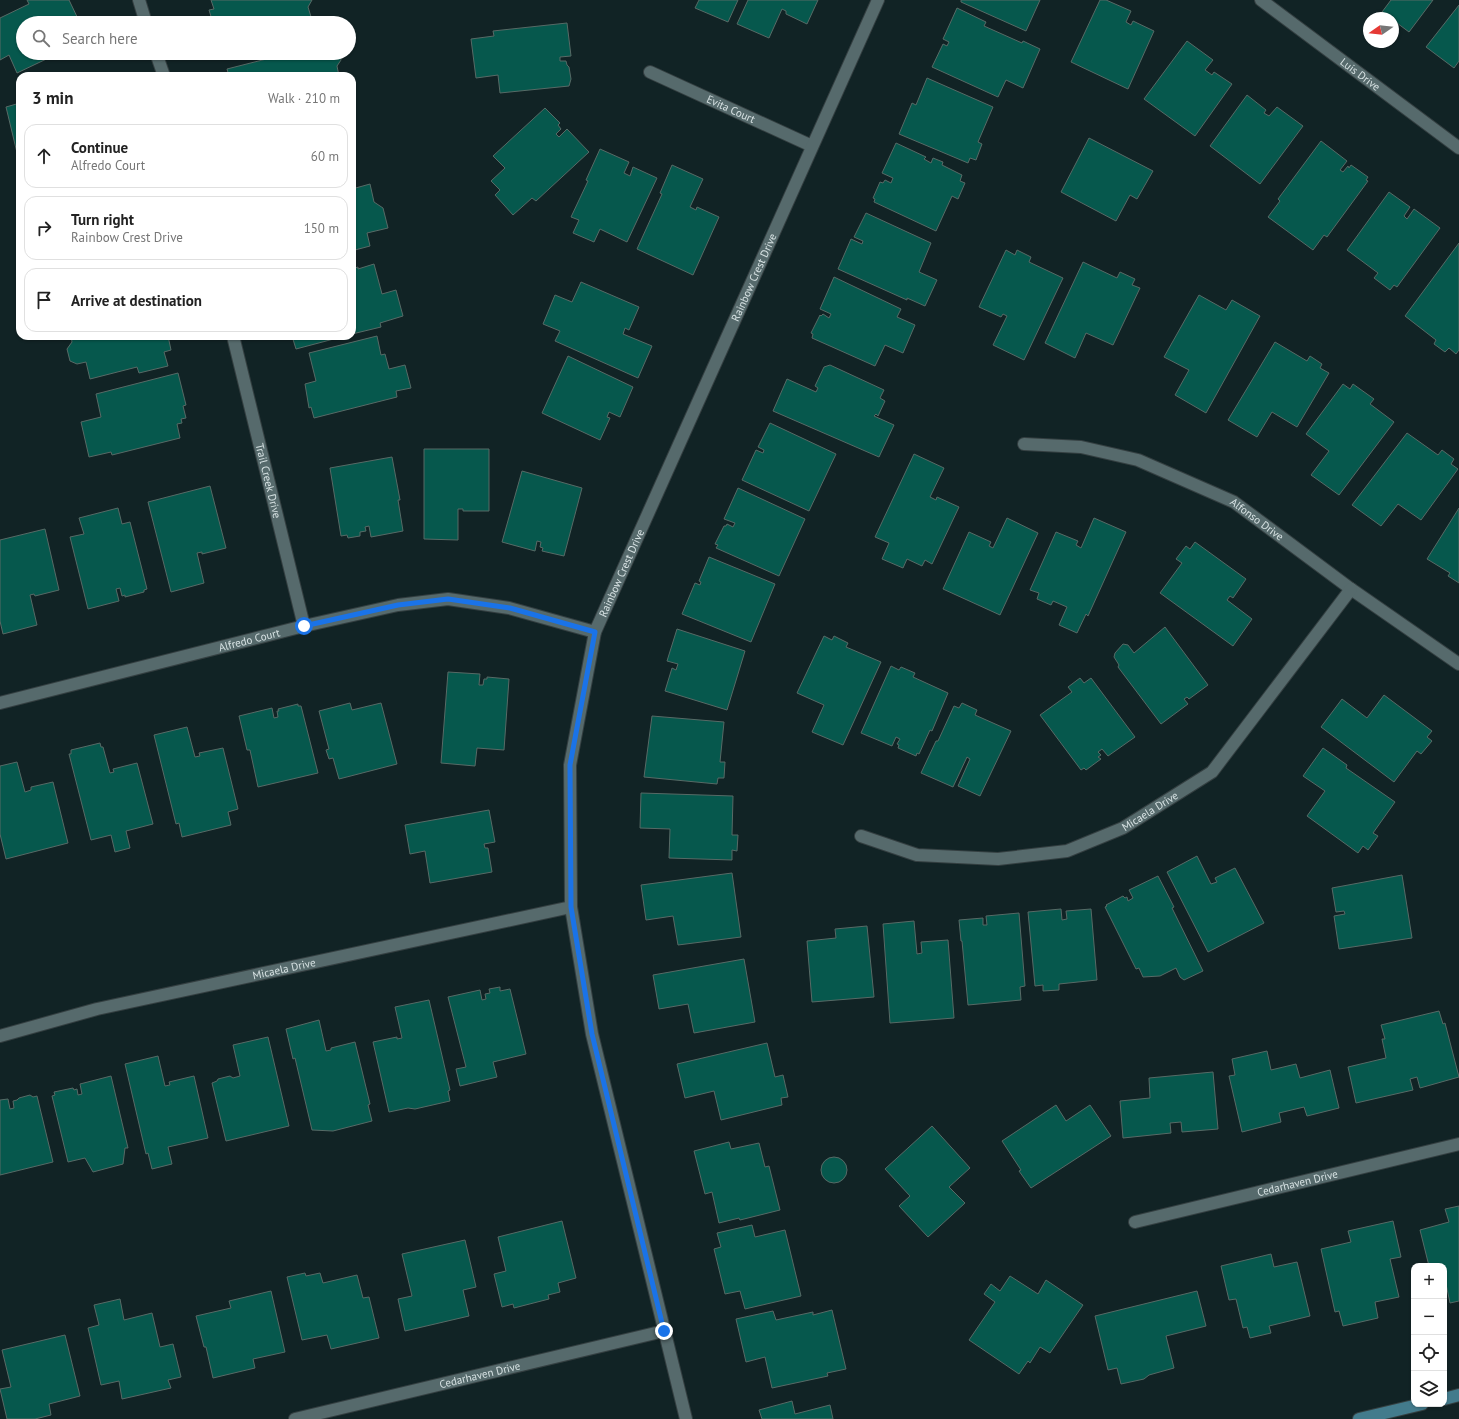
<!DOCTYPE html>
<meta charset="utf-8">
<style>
body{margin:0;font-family:"PT Sans",sans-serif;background:#f6f6f6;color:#222}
.controls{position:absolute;right:12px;bottom:12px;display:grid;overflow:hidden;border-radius:8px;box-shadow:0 1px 3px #0004}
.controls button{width:36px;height:36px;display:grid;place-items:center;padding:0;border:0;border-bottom:1px solid #e0e0e0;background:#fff;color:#222;font:20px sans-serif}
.compass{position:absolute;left:1363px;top:12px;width:36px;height:36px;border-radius:50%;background:#fff;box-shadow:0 1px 3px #0004;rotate:256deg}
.stop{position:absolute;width:12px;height:12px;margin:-9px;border:3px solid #1a73e8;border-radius:50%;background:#fff}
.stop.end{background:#1a73e8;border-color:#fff;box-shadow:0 1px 4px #0008}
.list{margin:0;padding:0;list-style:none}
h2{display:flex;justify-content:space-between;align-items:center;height:52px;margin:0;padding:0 16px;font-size:17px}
h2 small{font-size:13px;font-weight:400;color:#767676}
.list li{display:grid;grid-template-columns:26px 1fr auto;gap:12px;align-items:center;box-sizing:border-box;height:64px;margin:0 8px 8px;padding:0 8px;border:1px solid #e0e0e0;border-radius:12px}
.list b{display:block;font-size:15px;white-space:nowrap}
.list p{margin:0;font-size:13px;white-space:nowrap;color:#767676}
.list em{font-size:13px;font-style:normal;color:#767676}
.icon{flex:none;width:22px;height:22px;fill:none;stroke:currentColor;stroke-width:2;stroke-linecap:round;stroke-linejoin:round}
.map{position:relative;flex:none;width:1459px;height:1419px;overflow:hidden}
.search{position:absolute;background:#fff;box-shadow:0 1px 3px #0004;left:16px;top:16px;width:340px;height:44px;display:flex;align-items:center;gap:10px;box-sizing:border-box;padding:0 14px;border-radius:22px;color:#767676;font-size:15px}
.panel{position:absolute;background:#fff;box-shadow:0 1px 3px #0004;left:16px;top:72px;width:340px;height:268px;border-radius:12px}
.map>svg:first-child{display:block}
.building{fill:#06584d;stroke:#576a66}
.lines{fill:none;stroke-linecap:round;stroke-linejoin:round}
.street-casing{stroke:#343f41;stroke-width:14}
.secondary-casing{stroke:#343f41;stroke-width:14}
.street{stroke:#566a6c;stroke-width:12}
.secondary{stroke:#437b8c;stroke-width:12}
.route{stroke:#1a73e8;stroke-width:5}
.labels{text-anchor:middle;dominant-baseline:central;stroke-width:4;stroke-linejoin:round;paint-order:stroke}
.street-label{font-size:11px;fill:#d7e2e3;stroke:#112325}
</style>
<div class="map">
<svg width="1459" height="1419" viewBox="0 0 1459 1419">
<rect width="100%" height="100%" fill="#112325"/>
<g class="building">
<polygon points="27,0 69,0 80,23 23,23 23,53 59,53 17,73 9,55 0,60 0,18 29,4"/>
<polygon points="211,0 312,0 308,7 312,20 305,23 213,23 209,10 214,9"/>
<polygon points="699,0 738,0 728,22 695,8"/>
<polygon points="748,0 818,0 807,24 786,14 786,11 782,9 769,38 737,24"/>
<polygon points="961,0 1040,0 1026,31 961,2"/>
<polygon points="1100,0 1106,0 1131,11 1126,22 1131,25 1133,21 1154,31 1128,89 1071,62"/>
<polygon points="1391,0 1433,0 1409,32 1393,20 1393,18 1391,18 1382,12"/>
<polygon points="1459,5 1459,61 1454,68 1426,47"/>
<polygon points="957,8 986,22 984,26 1022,43 1023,41 1040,49 1023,88 1006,80 998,97 932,67 943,44 947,46 949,42 943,39"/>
<polygon points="567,23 571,56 560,57 560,61 566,61 567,65 569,67 571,79 569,86 500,93 498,75 476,78 471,39 494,36 493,31"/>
<polygon points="1187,41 1213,60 1205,70 1212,75 1214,72 1232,84 1195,136 1144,99"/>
<polygon points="290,53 294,53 294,55 301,53 340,53 341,60 337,66 339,76 229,76 227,69"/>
<polygon points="927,78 993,107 978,142 982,144 976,160 970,158 968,163 899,134 912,103 916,105"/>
<polygon points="1247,95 1266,110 1264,113 1269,116 1277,107 1303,126 1260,184 1210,146"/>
<polygon points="20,103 20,160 19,161 6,107"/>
<polygon points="545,108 560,123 558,125 561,129 556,134 559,137 567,129 589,152 536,201 532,198 513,215 495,195 500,190 491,181 505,168 493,156"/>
<polygon points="1089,138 1153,171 1137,199 1130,195 1116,221 1061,192"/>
<polygon points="1321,141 1347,161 1340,170 1343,172 1348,166 1349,168 1351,165 1368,177 1366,180 1368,181 1327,237 1324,235 1313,250 1268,217 1280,201 1278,199"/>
<polygon points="896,143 926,157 924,159 931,163 933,158 943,162 942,165 962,175 960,181 965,183 958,199 952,196 936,231 874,202 875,199 873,198 880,182 883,183 885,180 891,183 893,178 882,173"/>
<polygon points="600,149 629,162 624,173 630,176 633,167 657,178 627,242 600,229 594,242 573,233 579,220 571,217 588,181 586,180"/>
<polygon points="672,165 703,179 690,207 696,210 697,207 719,217 693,275 637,249 662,194 660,193"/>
<polygon points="370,184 374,202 383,208 388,228 367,233 370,246 355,250 356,251 352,252 352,189"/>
<polygon points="1389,192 1410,207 1404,216 1407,219 1414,209 1440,228 1397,287 1394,285 1390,290 1374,278 1378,273 1347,250"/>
<polygon points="866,213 931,243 919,272 937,280 925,306 907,298 907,300 838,269 851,239 862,244 863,241 854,237"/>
<polygon points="1459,243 1459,350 1456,354 1449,348 1445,352 1434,344 1436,340 1405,316"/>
<polygon points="1006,250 1015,255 1017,250 1031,257 1029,262 1063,278 1024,360 993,345 1007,316 1003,314 1001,317 979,307"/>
<polygon points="1083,262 1117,278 1120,272 1135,279 1132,285 1140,288 1113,345 1086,333 1075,358 1045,343"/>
<polygon points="374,264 382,294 396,290 403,316 380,323 381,327 352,334 352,269 358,267 358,269"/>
<polygon points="834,277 901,309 897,317 915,325 903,353 885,345 875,366 812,338 813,334 811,333 820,315 821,316 823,314 829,318 831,314 820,309"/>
<polygon points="581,282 639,307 629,330 625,328 623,334 652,346 638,378 555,341 560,331 543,324 555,295 572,302"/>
<polygon points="1199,295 1226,310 1232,300 1260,316 1206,413 1175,395 1189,370 1164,357"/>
<polygon points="71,336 168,336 171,350 164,352 168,366 139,373 137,367 90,379 86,362 77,364 70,361 67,349 72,342"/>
<polygon points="292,336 345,336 296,349"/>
<polygon points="377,336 381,355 385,354 389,369 405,365 411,388 396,391 397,397 314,418 311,407 309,408 305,384 316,381 309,353"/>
<polygon points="1275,342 1307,361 1310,356 1322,364 1320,368 1329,373 1297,427 1272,412 1257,437 1228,420"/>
<polygon points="568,356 633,387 620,417 609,412 607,417 610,418 600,440 542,413"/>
<polygon points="830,365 884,390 880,398 885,401 878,416 876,414 874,416 894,425 879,457 773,411 787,379 816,392 818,388 815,386 824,367"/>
<polygon points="178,373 186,405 183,406 186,418 181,419 182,423 177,424 180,438 112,455 111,452 89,457 81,422 101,417 96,394"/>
<polygon points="1343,384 1350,389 1353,384 1374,399 1370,404 1394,422 1339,495 1311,475 1329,451 1306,434"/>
<polygon points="770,423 836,454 809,511 742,480 756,450 763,453 764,450 758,447"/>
<polygon points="1407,433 1438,455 1442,450 1454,459 1451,464 1458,469 1421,520 1398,504 1381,526 1352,505"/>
<polygon points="424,449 489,449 489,511 463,511 463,509 458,509 458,540 424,539"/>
<polygon points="914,454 944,468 930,497 936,500 937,497 959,507 932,564 925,560 922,566 907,559 903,568 882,559 889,543 875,537"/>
<polygon points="392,457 400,500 398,500 403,531 371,537 369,526 365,527 366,531 360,532 360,536 348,538 347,535 341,536 330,468"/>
<polygon points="522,471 582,488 564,556 542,551 543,548 540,547 541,542 537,541 535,551 502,542"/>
<polygon points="210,486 226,548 202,554 202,552 197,553 204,583 171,592 148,502"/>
<polygon points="738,488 805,519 779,576 716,548 718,545 715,544 724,526 726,526 727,524 733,527 735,523 724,519"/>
<polygon points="118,508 122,524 130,522 147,589 144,590 144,592 125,597 125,595 122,596 120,588 116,589 119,601 88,609 70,537 84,534 79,518"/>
<polygon points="1459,508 1459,583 1448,576 1450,573 1427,559"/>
<polygon points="1007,518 1038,533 1000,615 943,589 969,532 991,542 989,546 993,548"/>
<polygon points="1094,518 1126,532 1088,616 1086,614 1077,633 1059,625 1067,607 1053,601 1051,605 1037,599 1039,593 1030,590 1056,532 1078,541 1076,545 1081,548"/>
<polygon points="45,529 59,590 35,596 34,594 30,595 37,625 3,634 0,621 0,540"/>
<polygon points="1195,542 1246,579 1233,598 1230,596 1227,600 1252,619 1233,646 1160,593 1182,563 1176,559 1186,546 1190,549"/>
<polygon points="709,557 775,584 751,642 682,614 695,583 700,585 701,582 699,581"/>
<polygon points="1165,627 1208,685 1189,699 1187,697 1184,699 1188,704 1161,724 1118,667 1119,665 1114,657 1115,653 1123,644 1128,645 1134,653"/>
<polygon points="677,629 745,651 727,710 665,691 672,668 676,670 678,664 667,661"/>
<polygon points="824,636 832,640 834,636 848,643 846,647 881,662 843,745 812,732 824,705 797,693"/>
<polygon points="891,666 899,670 901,667 915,673 913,677 948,693 932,731 930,730 919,754 917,753 916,756 898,748 899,745 897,744 900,739 896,737 892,746 861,733"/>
<polygon points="448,672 480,674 479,685 483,685 484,679 487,679 487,677 509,679 504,750 477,748 475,766 441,763"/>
<polygon points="1080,678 1084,683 1091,678 1135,737 1108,756 1102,749 1098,752 1101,755 1098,757 1101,759 1086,770 1084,768 1081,770 1040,715 1072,692 1068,687"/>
<polygon points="1384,695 1432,731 1427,737 1432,741 1421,754 1417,751 1394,782 1321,727 1342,699 1367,718"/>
<polygon points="350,703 352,710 381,703 397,764 339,779 333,758 329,759 326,750 329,749 319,711"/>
<polygon points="962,703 977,710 975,715 1011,731 980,796 958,786 970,759 967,757 953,787 921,773 936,741 938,741 954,706 959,708"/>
<polygon points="298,704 298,706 301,706 318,773 258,787 250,750 247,750 239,716 272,708 274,718 278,717 277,711 279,711 278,709"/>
<polygon points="652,716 724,722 720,762 725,762 724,778 718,778 717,784 644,777"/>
<polygon points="187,727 195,757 200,756 199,753 223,748 238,809 228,812 231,825 182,837 179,823 176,824 154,735"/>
<polygon points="100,743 101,747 103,747 110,773 114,772 113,769 137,763 153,824 126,831 130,848 115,852 111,835 91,840 69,754 71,754 71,750"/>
<polygon points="1323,748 1347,765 1346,768 1395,802 1373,833 1378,836 1368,850 1363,846 1358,853 1307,816 1325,791 1303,776"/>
<polygon points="17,762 25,792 31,790 31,787 53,782 68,843 6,859 0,834 0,766"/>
<polygon points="641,793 733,796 732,835 738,835 737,851 732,850 732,860 669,858 670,829 640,828"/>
<polygon points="489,810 495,842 484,844 485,848 488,848 492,872 430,883 425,851 410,854 405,825"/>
<polygon points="1197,856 1211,884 1217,882 1215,878 1235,868 1264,923 1208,952 1167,872"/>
<polygon points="732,873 741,937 678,945 673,916 646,920 641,885"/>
<polygon points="1402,875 1412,938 1339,949 1334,916 1345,914 1344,911 1336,912 1332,888"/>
<polygon points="1158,876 1174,907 1172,908 1203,971 1184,980 1180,977 1176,968 1160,976 1143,977 1139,968 1136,969 1105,907 1107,906 1106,905 1123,896 1125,898 1127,897 1128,901 1133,898 1129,890"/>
<polygon points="1061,909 1062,920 1067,919 1066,911 1091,909 1097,980 1059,984 1059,990 1043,991 1043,985 1035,986 1028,912"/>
<polygon points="1019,913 1025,986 1020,987 1021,1000 968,1005 962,941 961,941 959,920 983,918 983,925 987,925 986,916"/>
<polygon points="914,921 917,954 922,953 921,942 948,940 954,1018 890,1023 883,924"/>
<polygon points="867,926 874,997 812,1002 807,941 836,938 835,929"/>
<polygon points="744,959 755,1022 694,1033 688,1004 659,1009 653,975"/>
<polygon points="500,987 500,991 510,989 526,1054 493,1062 497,1077 460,1086 456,1069 466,1067 448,997 480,990 482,1000 486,999 485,994 490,993 489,989"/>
<polygon points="429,1000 450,1090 448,1091 450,1101 415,1109 408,1108 389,1112 373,1042 397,1037 397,1039 402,1038 395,1007"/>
<polygon points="1439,1011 1443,1024 1445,1023 1459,1077 1420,1088 1417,1077 1410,1079 1413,1090 1356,1103 1348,1067 1386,1058 1382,1039 1385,1039 1381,1025"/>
<polygon points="319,1020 326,1051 331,1050 331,1048 355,1042 370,1104 368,1105 372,1121 333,1131 312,1130 295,1058 293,1059 286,1029"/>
<polygon points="268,1037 289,1126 226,1141 212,1083 217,1081 218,1079 230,1076 233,1078 240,1076 233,1045"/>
<polygon points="767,1043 775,1077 783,1075 788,1097 781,1098 782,1105 721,1120 714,1091 685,1098 677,1064"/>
<polygon points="1267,1051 1271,1070 1296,1064 1300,1078 1330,1070 1339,1108 1307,1116 1304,1107 1279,1113 1281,1122 1242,1132 1229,1076 1235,1075 1232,1059"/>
<polygon points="158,1056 165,1086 170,1085 169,1082 194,1076 208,1138 168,1147 172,1164 152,1169 148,1153 146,1154 125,1064"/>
<polygon points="1213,1072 1218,1129 1182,1132 1181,1122 1170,1123 1171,1133 1123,1138 1120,1101 1150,1098 1149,1078"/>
<polygon points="111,1076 128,1148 125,1148 123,1164 93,1172 85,1158 68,1162 52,1096 55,1095 54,1092 73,1088 74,1090 77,1089 78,1095 82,1094 80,1084"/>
<polygon points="30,1095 33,1097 37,1096 53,1162 0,1175 0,1100 8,1099 10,1109 14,1108 13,1101 17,1100 19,1098"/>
<polygon points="1056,1105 1066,1121 1090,1105 1111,1136 1031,1188 1019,1171 1021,1170 1002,1141"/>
<polygon points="932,1126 970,1168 949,1187 965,1203 928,1237 899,1206 910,1196 885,1169"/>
<polygon points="729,1142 731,1149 759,1143 765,1167 769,1166 780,1210 740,1220 739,1218 719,1223 712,1192 705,1194 694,1151"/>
<circle cx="834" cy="1170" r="13"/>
<polygon points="1459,1206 1459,1301 1450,1303 1446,1284 1444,1285 1444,1266 1429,1266 1420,1230 1449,1222 1445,1209"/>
<polygon points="562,1221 576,1278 558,1283 560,1292 548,1295 549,1299 514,1308 513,1304 502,1307 494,1274 506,1271 498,1237"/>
<polygon points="1393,1221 1401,1257 1390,1259 1399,1297 1375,1302 1378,1318 1343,1326 1339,1311 1335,1312 1321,1249 1351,1242 1348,1231"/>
<polygon points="752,1225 755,1237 785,1230 801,1296 745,1309 740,1291 725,1294 714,1249 721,1247 717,1233"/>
<polygon points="465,1240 476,1287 463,1290 469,1316 405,1331 398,1299 412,1296 402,1254"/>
<polygon points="1271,1254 1274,1267 1297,1262 1310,1316 1269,1326 1271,1333 1250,1338 1247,1327 1243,1328 1236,1299 1229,1300 1221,1266"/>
<polygon points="305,1273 306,1276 320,1273 323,1283 357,1275 363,1298 369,1297 379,1338 331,1349 327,1335 302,1340 287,1277"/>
<polygon points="1010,1276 1038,1294 1046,1280 1083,1305 1050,1353 1040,1347 1030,1363 1028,1361 1019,1374 969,1340 995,1302 984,1294 991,1284 1000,1291"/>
<polygon points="271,1291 285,1352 253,1359 255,1368 213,1378 206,1347 204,1347 196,1316 231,1308 229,1301"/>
<polygon points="1197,1291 1206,1326 1166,1336 1174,1368 1149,1375 1144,1379 1121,1384 1117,1368 1108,1370 1095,1316"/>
<polygon points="120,1299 124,1320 152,1313 160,1347 173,1344 181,1377 168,1380 171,1388 122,1399 119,1381 101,1385 88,1328 99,1325 94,1305"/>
<polygon points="832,1310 846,1369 827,1373 828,1376 772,1388 765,1357 746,1362 736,1319 773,1311 776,1320 813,1312 813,1315"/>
<polygon points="65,1335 80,1396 49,1404 51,1415 35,1419 7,1419 0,1389 11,1387 2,1350"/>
<polygon points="792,1401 795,1414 830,1405 833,1419 762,1419 759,1410"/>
</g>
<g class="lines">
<g class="street-casing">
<g id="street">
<polyline points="139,0 146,23"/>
<path id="s1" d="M1261,0L1459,148"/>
<polyline points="156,53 164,76"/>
<path id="s2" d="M650,72L812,146"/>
<path id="s3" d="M233,336L304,626"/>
<path id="s4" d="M1024,444L1081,447L1138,460L1234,502L1351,589L1459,664"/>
<path id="s5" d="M0,703L304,626L398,605L448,599L509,608L595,632"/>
<path id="s6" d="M861,836L917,855L998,859L1067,851L1123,828L1212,772L1351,589"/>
<path id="s7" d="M0,1036L97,1009L571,907"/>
<path id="s8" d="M1135,1222L1459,1144"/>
<path id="s9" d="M295,1419L664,1331"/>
<path id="s10" d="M686,1419L592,1034L571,907L570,765L595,632L878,0"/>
</g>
</g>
<g class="secondary-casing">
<g id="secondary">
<polyline points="1444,1399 1459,1395"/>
<polyline points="1359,1419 1422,1404"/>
</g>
</g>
<use href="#street" class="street"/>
<use href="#secondary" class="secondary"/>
</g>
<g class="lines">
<polyline class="route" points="304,626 398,605 448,599 510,608 595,632 570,765 571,907 592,1034 664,1331"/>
</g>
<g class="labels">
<g class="street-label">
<text stroke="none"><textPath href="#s1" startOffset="124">Luis Drive</textPath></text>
<text stroke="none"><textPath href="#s2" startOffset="89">Evita Court</textPath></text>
<text stroke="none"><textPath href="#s10" startOffset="1191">Rainbow Crest Drive</textPath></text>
<text stroke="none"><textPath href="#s3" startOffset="149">Trail Creek Drive</textPath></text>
<text stroke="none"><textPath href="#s4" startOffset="249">Alfonso Drive</textPath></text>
<text stroke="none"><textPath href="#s10" startOffset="867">Rainbow Crest Drive</textPath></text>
<text stroke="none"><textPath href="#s5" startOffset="257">Alfredo Court</textPath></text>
<text stroke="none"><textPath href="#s6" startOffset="302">Micaela Drive</textPath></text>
<text stroke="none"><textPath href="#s7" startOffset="292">Micaela Drive</textPath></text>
<text stroke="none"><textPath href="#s8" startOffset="167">Cedarhaven Drive</textPath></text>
<text stroke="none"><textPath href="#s9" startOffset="190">Cedarhaven Drive</textPath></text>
</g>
</g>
</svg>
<div class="controls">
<button>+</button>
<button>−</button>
<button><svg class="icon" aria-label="locate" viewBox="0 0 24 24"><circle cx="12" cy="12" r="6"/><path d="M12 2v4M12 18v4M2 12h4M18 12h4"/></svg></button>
<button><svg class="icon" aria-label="layers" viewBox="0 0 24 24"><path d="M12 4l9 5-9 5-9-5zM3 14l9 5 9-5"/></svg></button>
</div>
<svg class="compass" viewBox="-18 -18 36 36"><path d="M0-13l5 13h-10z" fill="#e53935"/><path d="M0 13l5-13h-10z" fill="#767676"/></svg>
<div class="stop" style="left:304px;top:626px"></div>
<div class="stop end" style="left:664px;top:1331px"></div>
<div class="search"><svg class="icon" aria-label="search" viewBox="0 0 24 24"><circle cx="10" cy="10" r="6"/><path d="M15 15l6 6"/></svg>Search here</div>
<section class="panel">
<h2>3 min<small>Walk · 210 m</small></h2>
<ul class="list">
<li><svg class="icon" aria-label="ahead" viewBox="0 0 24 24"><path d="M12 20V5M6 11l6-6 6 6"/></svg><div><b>Continue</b><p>Alfredo Court</p></div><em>60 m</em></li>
<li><svg class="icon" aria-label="right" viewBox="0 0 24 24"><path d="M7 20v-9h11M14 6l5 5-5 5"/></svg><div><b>Turn right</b><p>Rainbow Crest Drive</p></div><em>150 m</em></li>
<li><svg class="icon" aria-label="arrive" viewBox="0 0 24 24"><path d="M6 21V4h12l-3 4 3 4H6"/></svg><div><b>Arrive at destination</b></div></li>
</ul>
</section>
</div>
